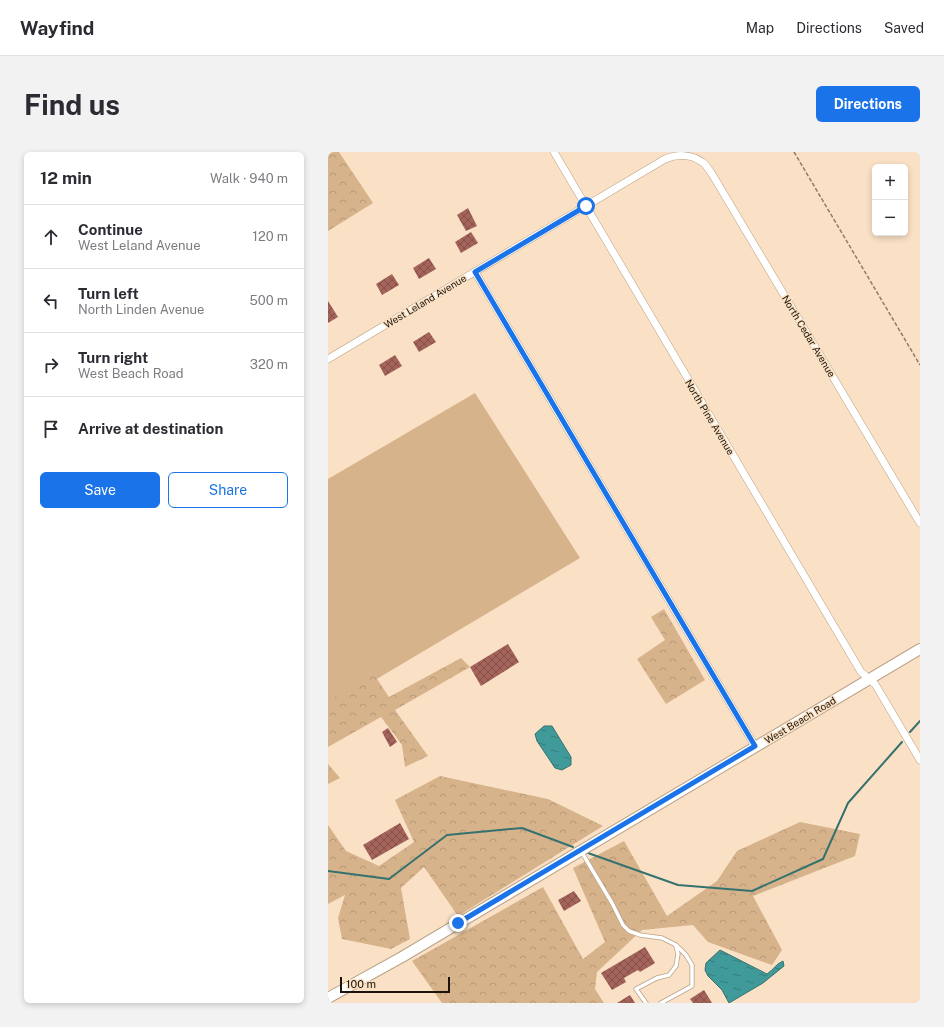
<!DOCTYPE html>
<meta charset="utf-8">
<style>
body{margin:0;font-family:"Public Sans",sans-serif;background:#f2f2f3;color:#2b2b33}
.controls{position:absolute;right:12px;top:12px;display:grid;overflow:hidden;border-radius:6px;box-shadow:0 2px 6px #0003}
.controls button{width:36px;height:36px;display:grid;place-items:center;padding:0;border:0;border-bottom:1px solid #e1e1e2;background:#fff;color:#2b2b33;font:20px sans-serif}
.scale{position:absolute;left:12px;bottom:10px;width:110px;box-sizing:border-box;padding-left:4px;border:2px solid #1c140a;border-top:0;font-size:11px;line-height:14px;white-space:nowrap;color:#1c140a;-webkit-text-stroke:3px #fae1c5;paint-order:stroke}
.stop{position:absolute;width:12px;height:12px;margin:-9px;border:3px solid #1a73e8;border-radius:50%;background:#fff}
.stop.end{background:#1a73e8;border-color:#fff;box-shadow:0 1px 4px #0008}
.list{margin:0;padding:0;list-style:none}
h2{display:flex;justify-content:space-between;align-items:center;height:52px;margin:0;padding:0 16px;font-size:17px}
h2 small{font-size:13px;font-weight:400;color:#7c7c81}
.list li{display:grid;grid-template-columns:26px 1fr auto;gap:12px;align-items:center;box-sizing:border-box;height:64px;padding:0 16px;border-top:1px solid #e1e1e2}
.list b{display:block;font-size:15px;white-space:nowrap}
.list p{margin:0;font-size:13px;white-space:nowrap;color:#7c7c81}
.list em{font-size:13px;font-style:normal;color:#7c7c81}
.actions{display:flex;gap:8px;padding:12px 16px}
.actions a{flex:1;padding:9px 0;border:1px solid #1a73e8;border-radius:6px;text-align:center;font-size:14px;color:#1a73e8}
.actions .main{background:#1a73e8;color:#fff}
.icon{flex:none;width:22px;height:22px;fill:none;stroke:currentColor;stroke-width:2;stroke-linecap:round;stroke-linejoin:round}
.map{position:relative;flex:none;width:592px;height:851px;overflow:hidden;border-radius:6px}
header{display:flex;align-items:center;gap:24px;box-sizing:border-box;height:56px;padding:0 20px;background:#fff;border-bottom:1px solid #e1e1e2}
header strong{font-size:19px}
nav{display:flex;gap:22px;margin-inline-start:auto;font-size:14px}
.intro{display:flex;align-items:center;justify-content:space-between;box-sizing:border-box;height:96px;padding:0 24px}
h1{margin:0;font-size:28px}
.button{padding:10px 18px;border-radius:6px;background:#1a73e8;color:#fff;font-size:14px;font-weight:700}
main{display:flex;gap:24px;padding:0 24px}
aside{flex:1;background:#fff;border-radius:6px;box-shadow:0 2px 6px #0003}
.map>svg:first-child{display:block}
.green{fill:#d7b38b}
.forest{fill:url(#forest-crowns)}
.water{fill:url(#water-ripples);stroke:#35726f}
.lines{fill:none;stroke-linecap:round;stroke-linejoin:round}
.stream{stroke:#35726f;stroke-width:2}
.building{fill:url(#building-cross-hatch)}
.lane-casing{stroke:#b9a288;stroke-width:5}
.street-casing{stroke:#b9a288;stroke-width:8}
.secondary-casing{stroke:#b9a288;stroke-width:12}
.path{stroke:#8d7c69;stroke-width:1.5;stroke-dasharray:4 2;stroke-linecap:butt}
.lane{stroke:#fff;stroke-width:3.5}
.street{stroke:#fff;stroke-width:7}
.secondary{stroke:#fff;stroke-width:10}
.route{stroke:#1a73e8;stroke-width:5}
.labels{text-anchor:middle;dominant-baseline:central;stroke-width:3;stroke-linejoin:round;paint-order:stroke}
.street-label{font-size:10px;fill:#1c140a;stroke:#fae1c5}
</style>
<header>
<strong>Wayfind</strong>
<nav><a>Map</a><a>Directions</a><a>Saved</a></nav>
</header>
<div class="intro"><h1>Find us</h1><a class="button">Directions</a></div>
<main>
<aside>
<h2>12 min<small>Walk · 940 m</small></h2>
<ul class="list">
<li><svg class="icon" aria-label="ahead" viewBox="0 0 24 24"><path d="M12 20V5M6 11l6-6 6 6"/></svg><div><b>Continue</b><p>West Leland Avenue</p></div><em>120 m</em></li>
<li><svg class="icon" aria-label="left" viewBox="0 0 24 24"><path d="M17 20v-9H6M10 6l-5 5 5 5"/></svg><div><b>Turn left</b><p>North Linden Avenue</p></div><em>500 m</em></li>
<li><svg class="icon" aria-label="right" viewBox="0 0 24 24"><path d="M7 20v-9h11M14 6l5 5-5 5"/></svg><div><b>Turn right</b><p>West Beach Road</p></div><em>320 m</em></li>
<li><svg class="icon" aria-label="arrive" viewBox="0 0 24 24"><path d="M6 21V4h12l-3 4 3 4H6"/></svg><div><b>Arrive at destination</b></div></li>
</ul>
<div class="actions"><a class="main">Save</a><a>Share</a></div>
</aside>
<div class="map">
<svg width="592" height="851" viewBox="0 0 592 851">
<defs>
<pattern id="forest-crowns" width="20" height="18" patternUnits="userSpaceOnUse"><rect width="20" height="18" fill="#d7b38b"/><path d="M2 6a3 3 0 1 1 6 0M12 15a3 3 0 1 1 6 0" fill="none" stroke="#b89977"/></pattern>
<pattern id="water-ripples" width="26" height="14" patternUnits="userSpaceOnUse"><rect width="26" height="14" fill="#409a9a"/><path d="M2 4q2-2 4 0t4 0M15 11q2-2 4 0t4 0" fill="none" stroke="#357c7c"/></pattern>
<pattern id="building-cross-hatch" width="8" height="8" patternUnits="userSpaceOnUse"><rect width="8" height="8" fill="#a4635b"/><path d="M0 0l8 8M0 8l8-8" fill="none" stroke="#855049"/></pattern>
</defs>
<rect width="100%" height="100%" fill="#fae1c5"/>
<polygon class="green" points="147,241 252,406 0,556 0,327"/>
<g class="forest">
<polygon points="0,0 11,0 45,51 0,79"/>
<polygon points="336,457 377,528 338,552 309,507 337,488 323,465"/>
<polygon points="133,506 142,515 67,558 100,604 77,615 74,593 53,565 0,595 0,546 7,545 43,518 61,545"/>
<polygon points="0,612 12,626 0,632"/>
<polygon points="112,624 220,647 275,674 130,764 96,715 73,736 82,787 63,797 14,787 10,766 17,743 0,752 0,673 18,699 51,714 86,690 67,648"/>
<polygon points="472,670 532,682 527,704 425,744 454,798 444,813 380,790 365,773 314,778 269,820 267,837 276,851 114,851 84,809 215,735 255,807 277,790 245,716 296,689 339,764 389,729 409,699"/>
</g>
<g class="water">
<polygon points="216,574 224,574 243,605 243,613 234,618 227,616 209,589 207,582"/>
<path d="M392,798L439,822C445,818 448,812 455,809L456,814L435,831L401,851L394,838L380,824L377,818L378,811Z"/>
</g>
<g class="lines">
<g class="stream">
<polyline points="582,580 592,569"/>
<polyline points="260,701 350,733 424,739 495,707 520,651 574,590"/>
<polyline points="0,719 61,727 119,683 194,676 245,695"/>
</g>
</g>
<g class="building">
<polygon points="140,56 149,74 138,79 129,63"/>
<polygon points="143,80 150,91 133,101 127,90"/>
<polygon points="101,106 108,117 91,127 85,116"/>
<polygon points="64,122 71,133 54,143 48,132"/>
<polygon points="0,149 10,165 0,171"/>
<polygon points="101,180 108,190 91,200 85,190"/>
<polygon points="67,203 74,214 57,224 51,213"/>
<polygon points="180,492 191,510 153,534 142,515"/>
<polygon points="60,576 69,590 62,595 54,580"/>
<polygon points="72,671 81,687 44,708 35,693"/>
<polygon points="246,739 253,749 236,759 230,748"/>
<polygon points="317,795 327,811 312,820 310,818 296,826 298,830 284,838 273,821"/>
<polygon points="376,838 384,851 365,851 362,847"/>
<polygon points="302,843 307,851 289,851"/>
</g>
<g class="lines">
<g class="lane-casing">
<g id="lane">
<polyline points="253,699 284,751 295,773 301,779 312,783 334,786 348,793 358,803 364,813 364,834 333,851"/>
<polyline points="318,851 308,837 329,826 341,823 348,814 350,802 348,794"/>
</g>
</g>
<g class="street-casing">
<g id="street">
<polyline points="226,0 533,520 547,532 592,608"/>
<polyline points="147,120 427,594"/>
<path d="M0,207L337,7C349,2 363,2 374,10C378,12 381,18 384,22L592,371"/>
</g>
</g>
<g class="secondary-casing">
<polyline id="secondary" points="0,846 74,805 592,497"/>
</g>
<polyline class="path" points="466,0 592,213"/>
<use href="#lane" class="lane"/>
<use href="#street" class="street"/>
<use href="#secondary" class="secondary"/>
</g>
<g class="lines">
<polyline class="route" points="130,771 427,594 147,120 258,54"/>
</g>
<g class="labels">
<g class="street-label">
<text transform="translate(97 149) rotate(-31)">West Leland Avenue</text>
<text transform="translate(481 184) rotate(59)">North Cedar Avenue</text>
<text transform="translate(382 265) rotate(59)">North Pine Avenue</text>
<text transform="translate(472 568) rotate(-31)">West Beach Road</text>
</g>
</g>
</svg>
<div class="controls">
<button>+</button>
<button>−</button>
</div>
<div class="scale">100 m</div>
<div class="stop" style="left:258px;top:54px"></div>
<div class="stop end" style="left:130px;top:771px"></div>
</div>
</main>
